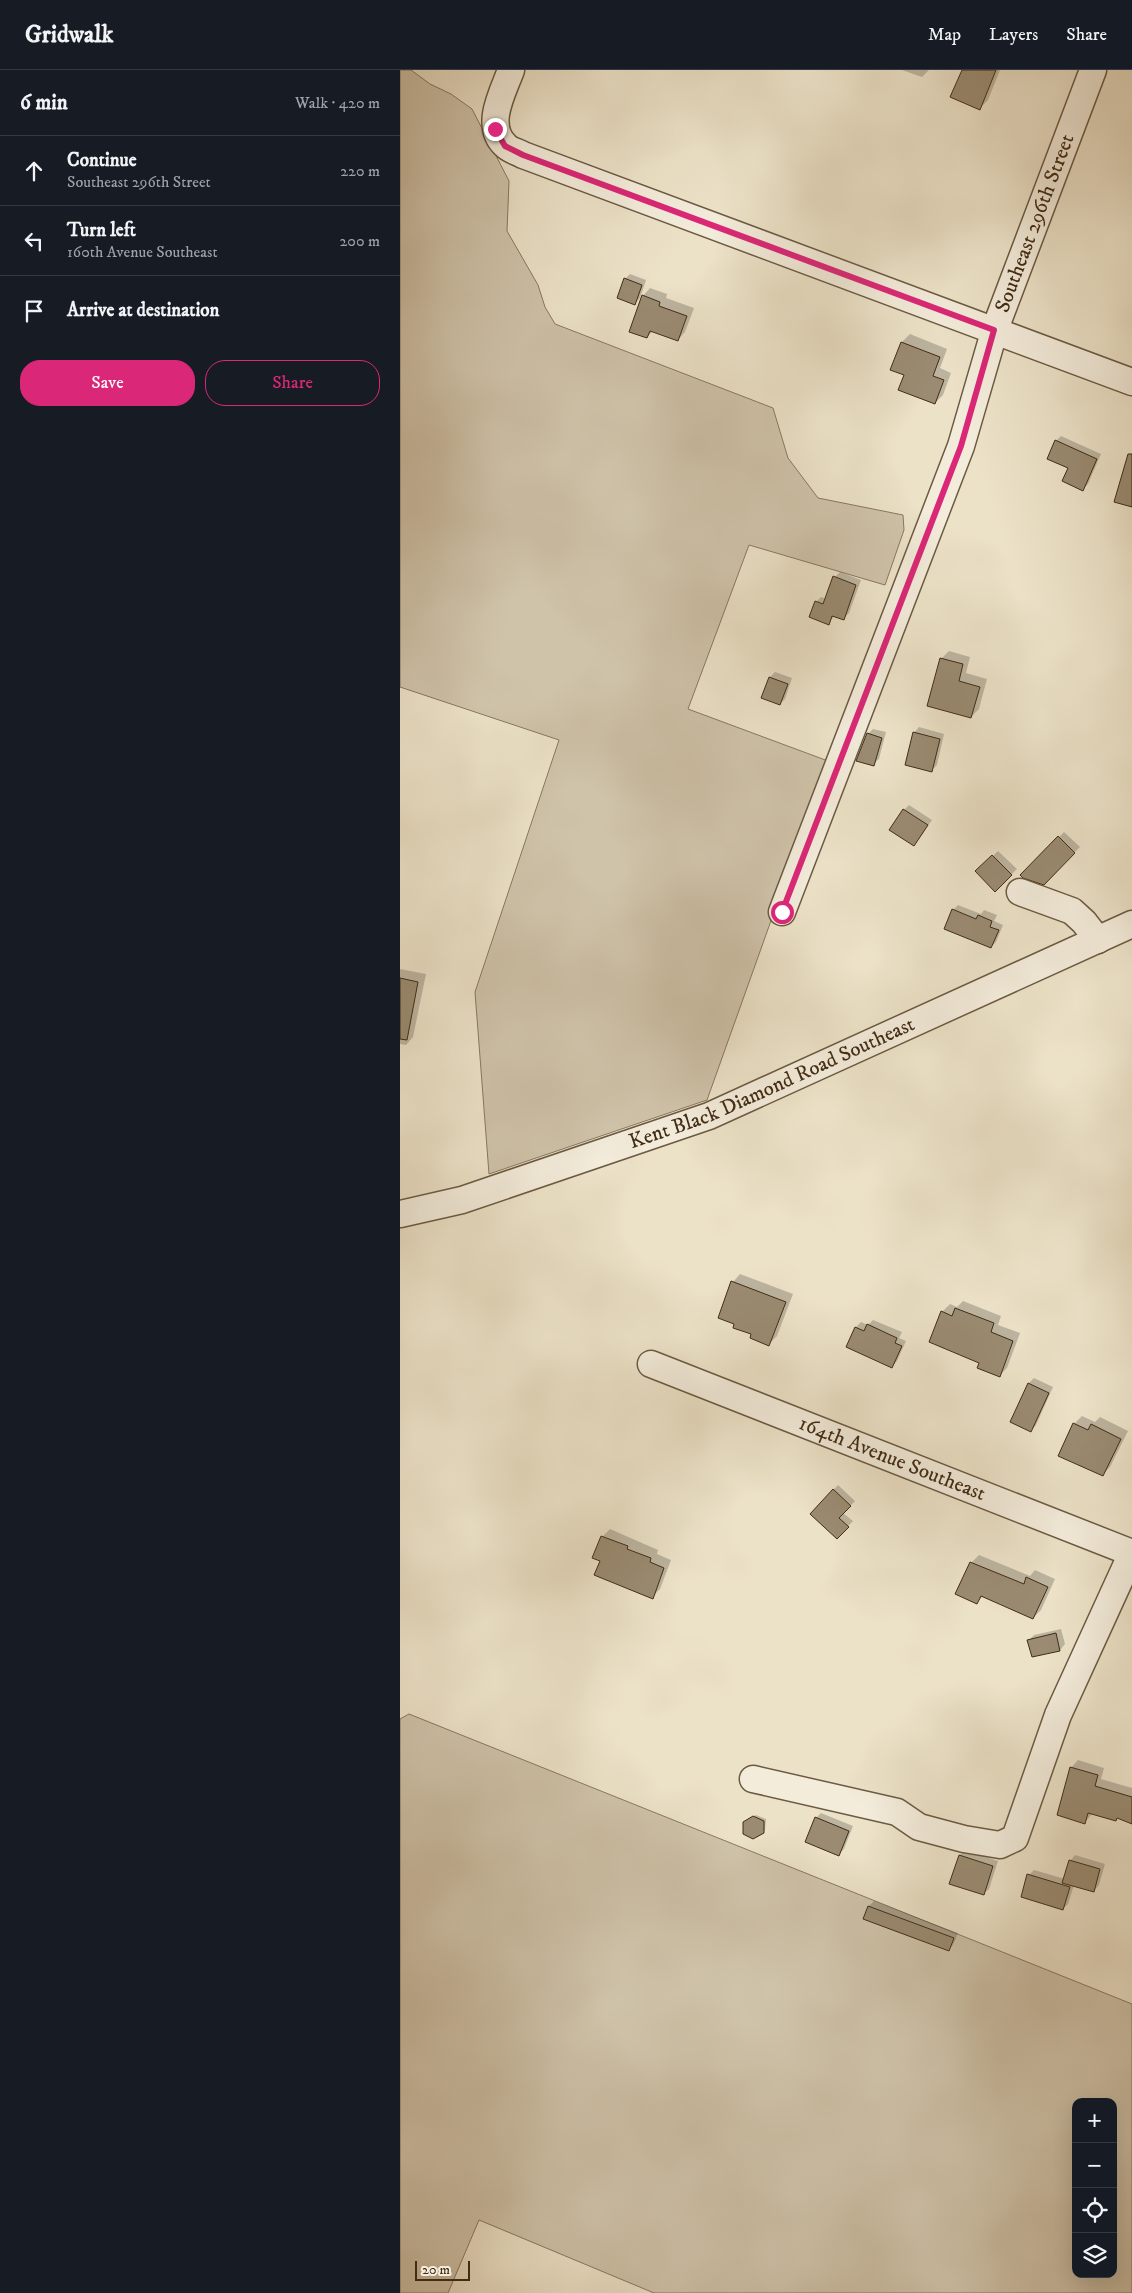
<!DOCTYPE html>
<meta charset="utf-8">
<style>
body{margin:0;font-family:"IM FELL DW Pica",serif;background:#242831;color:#f1f3f6}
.controls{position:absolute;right:15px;bottom:15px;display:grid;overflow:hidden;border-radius:10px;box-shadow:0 5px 20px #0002}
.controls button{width:45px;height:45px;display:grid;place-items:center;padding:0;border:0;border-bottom:1px solid #363941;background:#171b24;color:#f1f3f6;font:25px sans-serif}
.scale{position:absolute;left:15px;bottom:12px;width:55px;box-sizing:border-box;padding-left:5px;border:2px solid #412c15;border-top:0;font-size:14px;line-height:18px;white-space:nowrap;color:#412c15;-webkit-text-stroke:4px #f3ecdb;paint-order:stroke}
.stop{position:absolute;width:15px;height:15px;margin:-11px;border:4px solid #db2777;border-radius:50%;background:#fff}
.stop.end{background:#db2777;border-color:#fff;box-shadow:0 1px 5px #0008}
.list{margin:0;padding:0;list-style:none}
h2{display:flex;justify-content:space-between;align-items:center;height:65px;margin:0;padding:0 20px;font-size:21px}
h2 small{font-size:16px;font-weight:400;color:#9ea1a6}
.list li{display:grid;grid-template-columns:32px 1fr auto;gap:15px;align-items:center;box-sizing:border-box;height:70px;padding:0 20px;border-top:1px solid #363941}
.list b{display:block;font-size:19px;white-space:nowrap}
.list p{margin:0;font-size:16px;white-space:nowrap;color:#9ea1a6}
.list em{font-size:16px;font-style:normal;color:#9ea1a6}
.actions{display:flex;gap:10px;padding:15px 20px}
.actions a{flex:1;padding:11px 0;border:1px solid #db2777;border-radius:20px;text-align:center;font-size:18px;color:#db2777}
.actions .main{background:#db2777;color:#fff}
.icon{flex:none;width:28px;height:28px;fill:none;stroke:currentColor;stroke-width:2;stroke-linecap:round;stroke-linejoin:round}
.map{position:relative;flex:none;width:732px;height:2223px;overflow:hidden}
header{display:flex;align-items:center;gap:30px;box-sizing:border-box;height:70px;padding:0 25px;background:#171b24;border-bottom:1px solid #363941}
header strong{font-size:24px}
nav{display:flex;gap:28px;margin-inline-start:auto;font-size:18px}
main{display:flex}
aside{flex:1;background:#171b24}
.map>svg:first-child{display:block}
.green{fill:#cfc3aa;stroke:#887860;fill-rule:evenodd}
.shadow{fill:#0003}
.building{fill:#9a8b72;stroke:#412c15}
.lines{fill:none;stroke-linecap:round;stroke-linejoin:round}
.minor-casing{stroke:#6c5a42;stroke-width:29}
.minor{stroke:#f3ecdb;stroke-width:26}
.route{stroke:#db2777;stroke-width:6}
.labels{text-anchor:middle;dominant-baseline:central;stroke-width:4;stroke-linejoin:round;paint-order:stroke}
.street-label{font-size:21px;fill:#412c15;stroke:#f3ecdb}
</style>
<header>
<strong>Gridwalk</strong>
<nav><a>Map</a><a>Layers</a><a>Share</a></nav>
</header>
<main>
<aside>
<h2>6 min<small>Walk · 420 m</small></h2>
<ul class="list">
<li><svg class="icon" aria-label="ahead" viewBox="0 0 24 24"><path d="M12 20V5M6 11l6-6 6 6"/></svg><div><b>Continue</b><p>Southeast 296th Street</p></div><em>220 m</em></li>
<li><svg class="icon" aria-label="left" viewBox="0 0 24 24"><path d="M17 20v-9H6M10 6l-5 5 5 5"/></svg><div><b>Turn left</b><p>160th Avenue Southeast</p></div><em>200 m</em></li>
<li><svg class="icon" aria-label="arrive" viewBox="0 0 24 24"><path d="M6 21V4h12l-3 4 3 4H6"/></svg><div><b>Arrive at destination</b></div></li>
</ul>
<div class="actions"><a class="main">Save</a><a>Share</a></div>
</aside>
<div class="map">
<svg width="732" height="2223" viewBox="0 0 732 2223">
<rect width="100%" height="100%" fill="#ece2c8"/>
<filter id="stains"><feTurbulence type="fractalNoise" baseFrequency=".004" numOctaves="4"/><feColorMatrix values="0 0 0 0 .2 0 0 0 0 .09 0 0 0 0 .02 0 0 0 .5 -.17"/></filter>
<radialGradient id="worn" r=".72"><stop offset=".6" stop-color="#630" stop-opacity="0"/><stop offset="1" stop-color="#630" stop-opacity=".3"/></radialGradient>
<g class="green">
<polygon points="0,0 11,0 30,14 51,24 72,39 109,111 107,161 138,215 145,237 155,254 373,338 388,388 418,428 503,445 504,460 485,515 349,475 288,639 428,691 307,1030 89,1104 75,922 159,670 0,617"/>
<path d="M9,1644L732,1934V2223H254L79,2150L48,2223H0V1649ZM676,2032H713V2204H676Z"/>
</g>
<g class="shadow">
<polygon points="502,0 529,0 522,7"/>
<polygon points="563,0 600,0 588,30 580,38"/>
<polygon points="230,204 246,210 240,228 235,233 225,209"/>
<polygon points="250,218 267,224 266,228 294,238 285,262 278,270 253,261 247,267 243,226"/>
<polygon points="510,264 547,279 540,298 551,303 543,325 535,333 506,305 492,299 502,272"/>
<polygon points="661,366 701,384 688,414 683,419 656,371"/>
<polygon points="440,502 461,510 449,543 444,548 435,545 429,553 416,532 421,527 427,529 435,507"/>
<polygon points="549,581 570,587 566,603 587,609 579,639 571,647 541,589"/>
<polygon points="375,602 392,608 385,629 380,634 370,607"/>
<polygon points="519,657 544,664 537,695 532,700 514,663"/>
<polygon points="473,659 486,662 479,689 473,694 468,664"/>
<polygon points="509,735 532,750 519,769 504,740"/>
<polygon points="664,762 680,777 643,813 622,805"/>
<polygon points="598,781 617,799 595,820 577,801"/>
<polygon points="558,835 581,844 584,840 597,845 594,851 603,855 596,872 591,877 553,840"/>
<polygon points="0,899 26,904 13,967 6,975 0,974"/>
<polygon points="340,1204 393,1224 377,1266 369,1274 353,1264 333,1212"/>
<polygon points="563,1231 601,1246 598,1255 620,1263 607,1298 599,1306 581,1292 542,1242 550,1234 557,1237"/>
<polygon points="473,1250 502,1262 499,1268 506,1271 497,1291 492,1297 448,1277 456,1257 461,1252 468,1255"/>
<polygon points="634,1308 653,1317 636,1355 631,1361 629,1313"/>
<polygon points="682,1346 695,1352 700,1347 728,1361 710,1397 702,1405 674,1354"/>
<polygon points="438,1415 455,1431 443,1443 453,1451 437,1468 411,1444"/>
<polygon points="210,1459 258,1480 257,1484 271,1490 260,1519 252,1527 202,1490 202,1467"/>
<polygon points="579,1485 630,1506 635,1500 655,1509 641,1540 633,1548 583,1526 577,1532 571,1493"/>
<polygon points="661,1559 665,1574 660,1580 629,1570 634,1565"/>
<polygon points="678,1690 704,1698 701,1709 732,1718 732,1753 718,1747 715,1750 693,1743 685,1752 671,1698"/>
<polygon points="421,1743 453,1756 444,1779 439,1784 416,1748"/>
<polygon points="356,1745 366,1749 365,1760 363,1762 347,1750"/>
<polygon points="565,1780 598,1791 589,1819 583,1824 551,1813 560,1785"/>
<polygon points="675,1785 705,1794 699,1815 694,1821 674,1815 668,1834 663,1839 629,1805 634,1800 665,1809 670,1791"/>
<polygon points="474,1831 558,1863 553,1875 548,1880 464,1848 469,1836"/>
</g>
<g class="building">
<polygon points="562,0 596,0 580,40 550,27"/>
<polygon points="224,208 242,215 235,235 217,228"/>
<polygon points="242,225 260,232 259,236 287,246 278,271 250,261 247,268 229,262"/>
<polygon points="501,272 540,287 533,306 544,310 535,334 498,320 504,305 490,300"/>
<polygon points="655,370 697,389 683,421 662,411 668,398 647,389"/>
<polygon points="728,384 732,384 732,437 714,432"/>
<polygon points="433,506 456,515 444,550 432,546 429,555 409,547 415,531 423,534"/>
<polygon points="540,588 563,594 559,611 580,617 571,648 527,636"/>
<polygon points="369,607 388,614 380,635 361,628"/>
<polygon points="513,662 540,669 532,702 505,695"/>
<polygon points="467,663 482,668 474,696 456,691"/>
<polygon points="503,739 528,755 514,776 489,760"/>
<polygon points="658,766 675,783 644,815 623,808 620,805"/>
<polygon points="592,785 612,805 595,822 575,801"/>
<polygon points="552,839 576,849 578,845 592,851 590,857 599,860 591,878 544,859"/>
<polygon points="0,908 18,912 7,970 0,969"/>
<polygon points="331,1211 386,1232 369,1276 350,1268 351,1264 333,1258 334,1254 318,1248"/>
<polygon points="555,1238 594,1253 591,1262 613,1271 600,1307 577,1298 579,1293 529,1272 541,1241 552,1246"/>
<polygon points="467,1254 497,1268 495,1273 502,1276 492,1298 446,1277 455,1257 464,1261"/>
<polygon points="628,1313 649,1323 631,1362 610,1352"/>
<polygon points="673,1353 688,1360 691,1354 721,1369 703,1406 658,1386"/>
<polygon points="433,1419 451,1436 439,1448 449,1457 437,1469 410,1444"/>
<polygon points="201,1466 228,1476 227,1479 251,1488 250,1492 264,1498 253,1529 194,1505 200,1491 192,1488"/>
<polygon points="570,1492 624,1514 626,1507 648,1517 633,1549 581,1526 577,1534 555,1524"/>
<polygon points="656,1563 660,1581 632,1587 627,1570"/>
<polygon points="670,1697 698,1705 695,1716 732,1727 732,1754 717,1748 716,1751 688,1743 685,1754 657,1745"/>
<polygon points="353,1746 364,1751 364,1763 353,1769 343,1764 343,1752"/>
<polygon points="415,1747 449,1761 439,1786 405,1772"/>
<polygon points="559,1785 593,1796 584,1825 549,1814"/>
<polygon points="669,1790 700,1799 694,1822 662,1813"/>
<polygon points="627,1804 670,1817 663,1840 621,1827"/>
<polygon points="468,1836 554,1868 549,1881 463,1849"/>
</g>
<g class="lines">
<g class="minor-casing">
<g id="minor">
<path d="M111,0C103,22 84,55 105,75C109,80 118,82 123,85L732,312"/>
<polyline points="620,822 672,841 684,852 698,870"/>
<path id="s1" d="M382,842L561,376L595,259L693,0"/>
<path id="s2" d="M0,1144L62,1130L309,1046L732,854"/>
<path id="s3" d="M251,1294L732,1483"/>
<polyline points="353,1709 497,1742 519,1757 564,1769 600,1775 615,1768 658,1645 732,1483"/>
</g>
</g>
<use href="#minor" class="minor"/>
</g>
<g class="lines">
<polyline class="route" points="95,59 105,76 123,85 594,260 561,376 382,842"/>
</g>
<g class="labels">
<g class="street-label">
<text stroke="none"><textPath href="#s1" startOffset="734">Southeast 296th Street</textPath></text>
<text stroke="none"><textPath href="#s2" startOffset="395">Kent Black Diamond Road Southeast</textPath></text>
<text stroke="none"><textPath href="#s3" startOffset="259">164th Avenue Southeast</textPath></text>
</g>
</g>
<rect width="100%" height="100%" filter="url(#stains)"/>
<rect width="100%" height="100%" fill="url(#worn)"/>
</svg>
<div class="controls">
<button>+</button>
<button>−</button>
<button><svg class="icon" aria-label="locate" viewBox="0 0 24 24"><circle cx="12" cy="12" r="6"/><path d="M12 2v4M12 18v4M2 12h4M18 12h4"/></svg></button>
<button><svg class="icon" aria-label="layers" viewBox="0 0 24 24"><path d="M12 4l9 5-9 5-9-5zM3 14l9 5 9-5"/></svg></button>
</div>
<div class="scale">20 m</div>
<div class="stop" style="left:382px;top:842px"></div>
<div class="stop end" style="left:95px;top:59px"></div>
</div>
</main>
